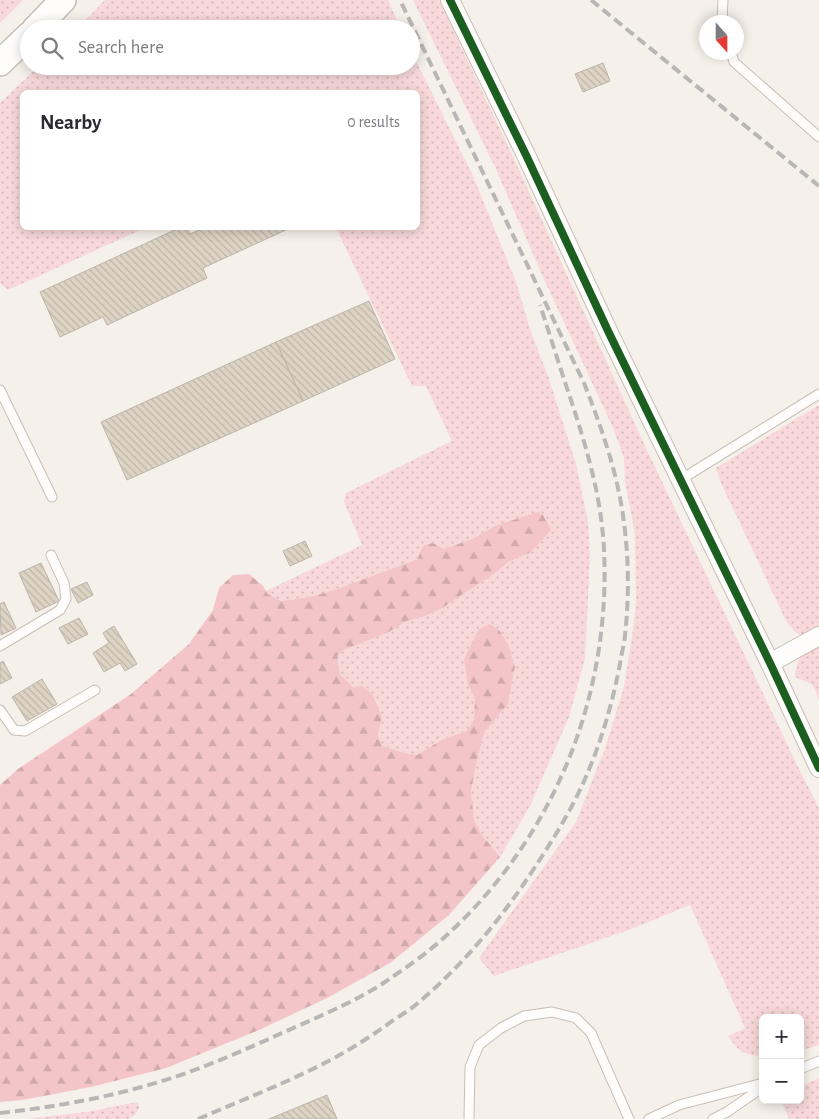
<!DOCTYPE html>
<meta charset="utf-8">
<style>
body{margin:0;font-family:"Alegreya Sans",sans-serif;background:#f2f2f3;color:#2b2b33}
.controls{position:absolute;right:15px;bottom:15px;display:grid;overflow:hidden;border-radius:8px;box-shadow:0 2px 12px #0003}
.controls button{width:45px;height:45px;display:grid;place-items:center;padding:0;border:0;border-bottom:1px solid #e1e1e2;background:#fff;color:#2b2b33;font:25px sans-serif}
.compass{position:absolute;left:699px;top:15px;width:45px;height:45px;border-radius:50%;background:#fff;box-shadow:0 2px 12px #0003;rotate:159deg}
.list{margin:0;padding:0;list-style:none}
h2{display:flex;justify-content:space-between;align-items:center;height:65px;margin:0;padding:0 20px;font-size:21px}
h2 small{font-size:16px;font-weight:400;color:#7c7c81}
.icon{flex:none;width:28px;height:28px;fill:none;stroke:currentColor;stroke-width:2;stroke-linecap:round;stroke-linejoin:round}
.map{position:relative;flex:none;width:819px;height:1119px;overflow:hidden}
.search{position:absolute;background:#fff;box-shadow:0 2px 12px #0003;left:20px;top:20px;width:400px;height:55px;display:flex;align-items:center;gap:12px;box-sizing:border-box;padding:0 18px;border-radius:28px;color:#7c7c81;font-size:19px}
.panel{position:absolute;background:#fff;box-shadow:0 2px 12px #0003;left:20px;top:90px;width:400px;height:140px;border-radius:8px}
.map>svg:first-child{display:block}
.grass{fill:url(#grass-dots)}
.forest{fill:url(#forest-firs)}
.building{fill:url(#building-back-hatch);stroke:#bab5ac}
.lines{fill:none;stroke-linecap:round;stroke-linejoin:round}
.lane-casing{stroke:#c7bfb7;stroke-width:11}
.street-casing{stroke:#c7bfb7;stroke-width:20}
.secondary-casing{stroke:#c7bfb7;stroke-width:28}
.lane{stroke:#fefdfc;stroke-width:9}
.street{stroke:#fefdfc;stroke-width:18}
.secondary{stroke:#fefdfc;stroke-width:25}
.rail{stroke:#b9b7b5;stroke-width:4;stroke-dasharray:10 5;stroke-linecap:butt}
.cycleway-casing{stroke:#fff;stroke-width:11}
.cycleway{stroke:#1b5e20;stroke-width:8}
</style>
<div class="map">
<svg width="819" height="1119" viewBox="0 0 819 1119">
<defs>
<pattern id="grass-dots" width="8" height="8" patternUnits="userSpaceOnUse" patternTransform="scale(1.25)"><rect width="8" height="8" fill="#f8d8d9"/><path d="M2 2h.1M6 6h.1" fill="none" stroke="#d4b9b9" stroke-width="1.8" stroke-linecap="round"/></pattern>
<pattern id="forest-firs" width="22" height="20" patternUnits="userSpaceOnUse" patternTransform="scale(1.25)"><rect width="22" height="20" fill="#f4c5c8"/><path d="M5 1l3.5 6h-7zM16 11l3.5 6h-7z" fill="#d1a9ab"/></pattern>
<pattern id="building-back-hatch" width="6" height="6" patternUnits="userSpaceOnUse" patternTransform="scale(1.25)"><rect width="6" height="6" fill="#ddd4c4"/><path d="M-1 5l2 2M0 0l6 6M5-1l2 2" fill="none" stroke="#beb5a7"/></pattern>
</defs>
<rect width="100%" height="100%" fill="#f6f0ea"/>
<g class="grass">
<polygon points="0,0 23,0 0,23"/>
<polygon points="105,0 388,0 401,29 77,29"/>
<path d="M413,0H439L514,159L645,446L797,765L819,808V1045L800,1051V1018H763V1056C743,1055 739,1052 728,1036L745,1028L690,905L629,930L494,976L479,958L576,822L605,748L624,687L633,630L636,601L635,534L625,482L624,458L614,430L544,279L495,167Z"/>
<polygon points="411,51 473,176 516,282 531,332 548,376 576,464 588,522 590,557 585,658 569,717 530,806 500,857 482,835 474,820 471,790 478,756 485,731 508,704 515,667 509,646 467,672 468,684 475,700 474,719 467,731 443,739 417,755 404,753 382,746 378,735 382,717 340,674 337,656 344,650 387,633 407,621 425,616 497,571 508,562 530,553 495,526 472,539 444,549 433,543 421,549 418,559 334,590 310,597 281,601 268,594 266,591 362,545 344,502 346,493 452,441 426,386 412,386 336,228 418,228 418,92 22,92 22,228 145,228 8,290 0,283 0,103 39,66 411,66"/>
<polygon points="819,405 819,699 812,684 795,677 795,673 801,654 813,645 794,631 786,621 721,483 716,468"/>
<polygon points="819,1078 819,1119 789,1119 781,1100 800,1100 800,1087"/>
<polygon points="131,1103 138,1103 139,1108 134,1116 128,1119 26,1119 87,1112"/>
</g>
<path class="forest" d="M537,512L543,515L551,530L530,553L508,562L498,571L442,608L425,616L407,621L387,633L344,650L337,656L340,674L353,687L362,686L372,694L382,717L378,735L382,746L404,753L417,755L443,739L467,731L474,719L475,700L468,684L464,659L479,629L490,624L499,630L509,646L515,667L508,704L485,731L478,756L471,790L474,820L482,835L500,857L449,915L390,963L327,998L259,1030L166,1068L91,1087L22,1100L0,1102V785L18,769L131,694L189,644L213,610L219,588L233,575L249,574L263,586L268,594L281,601L310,597L334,590L418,559C421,549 421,545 433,543L444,549L472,539L495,526Z"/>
<g class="building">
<polygon points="603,63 610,81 583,92 575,74"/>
<polygon points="179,228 187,228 190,234 204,228 290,228 203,268 207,278 107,325 103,317 60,337 40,292"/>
<polygon points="369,301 395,359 303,401 276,342"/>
<polygon points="276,342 303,401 127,480 101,422"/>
<polygon points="305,541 312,556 290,566 283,551"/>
<polygon points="41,563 59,601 36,612 19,573"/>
<polygon points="87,582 93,595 78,603 71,589"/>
<polygon points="4,602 16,628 1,635 0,604"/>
<polygon points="79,618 88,634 68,644 59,628"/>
<polygon points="114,626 137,664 125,671 120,663 104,672 93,653 109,643 103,633"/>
<polygon points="3,661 12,678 0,684 0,663"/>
<polygon points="42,679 57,704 27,721 12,697"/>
<polygon points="327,1095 337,1119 269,1119"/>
</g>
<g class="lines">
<g class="lane-casing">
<g id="lane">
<polyline points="722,22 723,0"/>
<polyline points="731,52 734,62 819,137"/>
<polyline points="0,390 52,497"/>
<polyline points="680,480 819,394"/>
<polyline points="0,646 60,610 66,599 64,583 51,555"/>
<polyline points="0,710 14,730 25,731 95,690"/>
<polyline points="800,1069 819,1061"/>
<polyline points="469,1119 470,1067 479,1045 501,1028 524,1016 552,1012 576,1018 591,1033 629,1119"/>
<polyline points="649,1119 679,1105 763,1083"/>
<polyline points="713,1119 727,1112 763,1087"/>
</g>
</g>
<g class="street-casing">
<g id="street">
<polyline points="450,0 526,155 609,333 770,663 819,768"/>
<polyline points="770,663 819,636"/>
</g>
</g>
<g class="secondary-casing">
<g id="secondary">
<polyline points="35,29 63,0"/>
<polyline points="0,63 29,35"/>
</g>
</g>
<use href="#lane" class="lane"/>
<use href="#street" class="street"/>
<use href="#secondary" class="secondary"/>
<g class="rail">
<polyline points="591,0 819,186"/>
<path d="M0,1113C64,1106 128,1094 189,1072C217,1062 244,1050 271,1038C308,1021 347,1006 382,984C404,969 428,953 448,934C555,835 611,695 604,549C601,494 586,446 569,394C559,365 550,335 540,305"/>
<path d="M198,1119C244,1099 292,1081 336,1057C356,1046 376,1033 395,1019C403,1014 411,1009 418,1003C464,964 502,918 535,867C546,850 557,833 567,815C593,769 610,716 620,664C621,655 624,646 625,636C629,599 629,560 624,523C618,474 602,429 584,383L400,0"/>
</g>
<g class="cycleway-casing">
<polyline id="cycleway" points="450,0 526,155 609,333 770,663 819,768"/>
</g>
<use href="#cycleway" class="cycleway"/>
</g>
</svg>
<div class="controls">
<button>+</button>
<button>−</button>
</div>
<svg class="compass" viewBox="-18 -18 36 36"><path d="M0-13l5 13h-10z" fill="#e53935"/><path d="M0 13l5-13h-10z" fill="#7c7c81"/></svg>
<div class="search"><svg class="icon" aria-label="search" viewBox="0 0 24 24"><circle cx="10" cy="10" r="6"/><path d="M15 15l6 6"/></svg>Search here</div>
<section class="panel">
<h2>Nearby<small>0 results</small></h2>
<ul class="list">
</ul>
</section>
</div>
